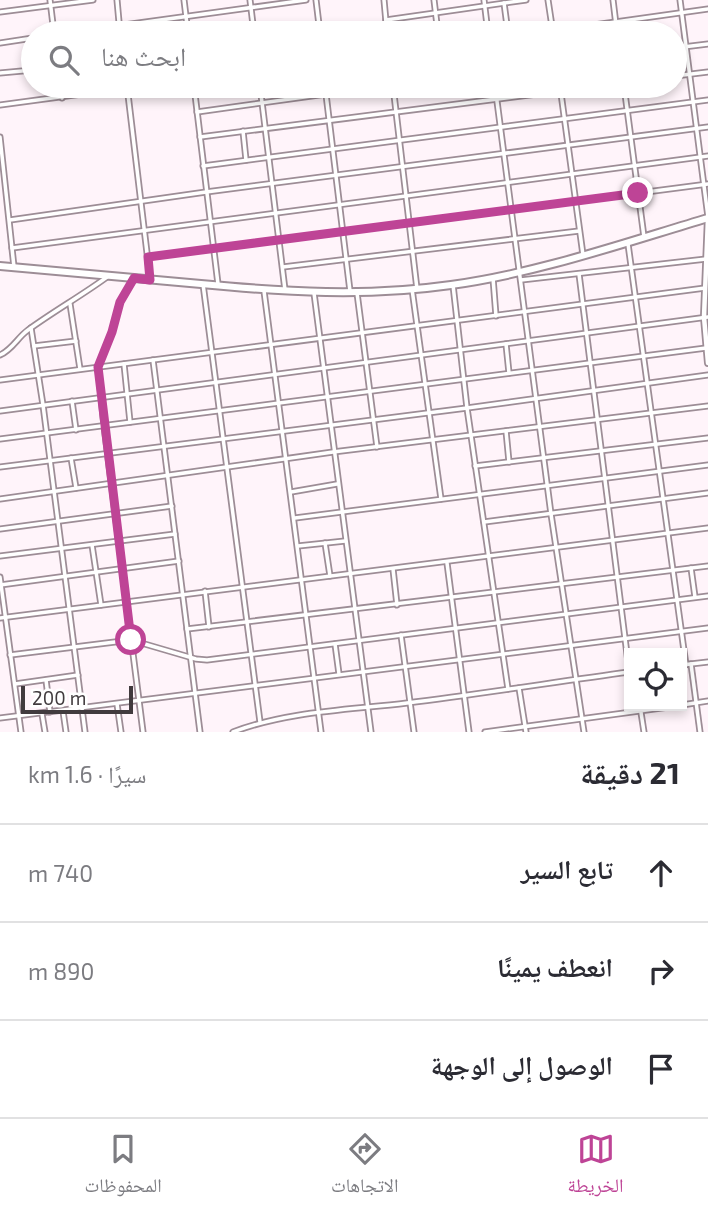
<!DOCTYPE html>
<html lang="ar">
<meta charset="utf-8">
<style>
body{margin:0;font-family:"Exo 2","Noto Naskh Arabic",sans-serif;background:#f2f2f3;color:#2b2b33;direction:rtl}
.controls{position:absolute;right:21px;bottom:21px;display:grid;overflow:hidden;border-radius:0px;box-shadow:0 4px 10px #0003}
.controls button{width:63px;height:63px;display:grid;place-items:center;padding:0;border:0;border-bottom:2px solid #e1e1e2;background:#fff;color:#2b2b33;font:35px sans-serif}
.scale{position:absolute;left:21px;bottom:18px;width:112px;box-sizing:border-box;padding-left:7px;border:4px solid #413b3e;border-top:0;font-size:19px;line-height:24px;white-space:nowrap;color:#413b3e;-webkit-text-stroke:5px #fff;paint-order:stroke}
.stop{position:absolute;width:21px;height:21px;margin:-16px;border:5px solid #be4496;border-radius:50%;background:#fff}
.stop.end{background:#be4496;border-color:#fff;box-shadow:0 2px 7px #0008}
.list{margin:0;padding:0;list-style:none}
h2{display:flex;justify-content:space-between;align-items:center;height:91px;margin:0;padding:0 28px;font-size:30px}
h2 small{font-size:23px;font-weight:400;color:#7c7c81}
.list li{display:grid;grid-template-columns:46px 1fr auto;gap:21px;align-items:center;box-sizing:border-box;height:98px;padding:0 28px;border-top:2px solid #e1e1e2}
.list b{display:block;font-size:26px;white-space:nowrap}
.list em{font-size:23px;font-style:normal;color:#7c7c81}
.icon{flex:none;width:38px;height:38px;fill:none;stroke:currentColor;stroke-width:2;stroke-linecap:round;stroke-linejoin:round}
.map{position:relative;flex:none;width:708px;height:732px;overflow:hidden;direction:ltr}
.search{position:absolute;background:#fff;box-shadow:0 4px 10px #0003;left:21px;right:21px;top:21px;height:77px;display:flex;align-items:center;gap:18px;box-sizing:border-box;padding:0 24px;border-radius:38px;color:#7c7c81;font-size:26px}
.sheet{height:385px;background:#fff}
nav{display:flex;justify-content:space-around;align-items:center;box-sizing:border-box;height:98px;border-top:2px solid #e1e1e2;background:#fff;font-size:19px;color:#7c7c81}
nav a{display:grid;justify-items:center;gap:4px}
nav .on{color:#be4496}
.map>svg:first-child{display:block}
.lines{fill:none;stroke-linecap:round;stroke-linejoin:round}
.minor-casing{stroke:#9d8d96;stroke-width:7}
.tertiary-casing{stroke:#9d8d96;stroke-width:8}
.primary-casing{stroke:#9d8d96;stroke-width:10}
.minor{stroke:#fff;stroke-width:3.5}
.tertiary{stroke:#fff;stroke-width:4.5}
.primary{stroke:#fff;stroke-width:6}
.route{stroke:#be4496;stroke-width:9}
</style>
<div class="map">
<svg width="708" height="732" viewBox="0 0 708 732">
<rect width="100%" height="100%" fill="#fff4fa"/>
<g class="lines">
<g class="minor-casing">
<g id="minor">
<polyline points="50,0 54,33"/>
<polyline points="117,0 120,33"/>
<polyline points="184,0 188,33"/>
<polyline points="250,0 254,33"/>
<polyline points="316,0 320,33"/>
<polyline points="384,0 387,33"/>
<polyline points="434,0 438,33"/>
<polyline points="484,0 488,33"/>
<polyline points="548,0 553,33"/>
<polyline points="613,0 617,33"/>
<polyline points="680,0 708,217"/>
<polyline points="504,3 508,33"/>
<polyline points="0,12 93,0"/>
<polyline points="386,20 526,0"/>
<polyline points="66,33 306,0"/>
<polyline points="313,33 386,25"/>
<polyline points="537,33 708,9"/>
<polyline points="0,43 33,38"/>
<polyline points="675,48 708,44"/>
<polyline points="0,73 33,70"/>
<polyline points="675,76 708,72"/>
<polyline points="60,86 62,98"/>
<polyline points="127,86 150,278"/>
<polyline points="194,86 218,284"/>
<polyline points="260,86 285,290"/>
<polyline points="325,86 350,291"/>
<polyline points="393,86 417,289"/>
<polyline points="495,86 551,514 584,732"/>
<polyline points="560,86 583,255"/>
<polyline points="624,86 644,237"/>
<polyline points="0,105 141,86"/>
<polyline points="197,112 384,86"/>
<polyline points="243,131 246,160"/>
<polyline points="0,137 14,267"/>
<polyline points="200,137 599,86"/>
<polyline points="203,166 708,100"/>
<polyline points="10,220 206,192 708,127"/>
<polyline points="628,244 686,665"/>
<polyline points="12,248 708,156"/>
<polyline points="148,257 708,184"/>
<polyline points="283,267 579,231"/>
<polyline points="579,274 629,670"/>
<polyline points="493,278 496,316"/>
<polyline points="134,279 120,302 112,332 98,367 104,426 143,732"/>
<polyline points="521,280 706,259"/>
<polyline points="203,284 260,722"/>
<polyline points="453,285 467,408 508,689"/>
<polyline points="412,289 441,499"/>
<polyline points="264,291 321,732"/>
<polyline points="314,293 371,732"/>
<polyline points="357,293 377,447"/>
<polyline points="70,304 80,369"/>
<polyline points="31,328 43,405 85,732"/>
<polyline points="506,344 509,373"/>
<polyline points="34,346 76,341"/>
<path d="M0,355C12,350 18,337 28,330C54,311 81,296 107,277"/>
<polyline points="153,360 200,732"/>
<polyline points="124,364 130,422"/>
<polyline points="0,380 705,288"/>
<polyline points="72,401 76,430"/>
<polyline points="0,411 708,317"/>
<polyline points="506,431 509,462"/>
<polyline points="0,439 706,348"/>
<polyline points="71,458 76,488"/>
<polyline points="475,466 708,438"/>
<polyline points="0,467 467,408 708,375"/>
<polyline points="291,492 337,484"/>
<polyline points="0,499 333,452 708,406"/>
<polyline points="295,518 708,465"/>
<polyline points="484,522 708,493"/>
<polyline points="0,529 172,506"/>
<polyline points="325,543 330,576"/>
<polyline points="92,545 101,605"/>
<polyline points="298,546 345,541"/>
<polyline points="0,556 175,534"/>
<polyline points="447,563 469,732"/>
<polyline points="691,568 695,597"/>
<polyline points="393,569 397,605"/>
<polyline points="0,577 21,732"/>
<polyline points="0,585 179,561"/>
<polyline points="205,591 209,627"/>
<polyline points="0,618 708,528"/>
<polyline points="187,629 708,566"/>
<polyline points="401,635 414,732"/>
<polyline points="335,644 339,674"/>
<polyline points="10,655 131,640 196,659 207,660 708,596"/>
<polyline points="691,664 700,732"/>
<polyline points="682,665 708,662"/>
<polyline points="46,680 50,712"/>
<polyline points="15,684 78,675"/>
<polyline points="519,688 526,732"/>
<polyline points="117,704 121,732"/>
<polyline points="682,705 708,701"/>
<polyline points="640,706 644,732"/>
<polyline points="63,711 66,732"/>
<polyline points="42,714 45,732"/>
<polyline points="0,718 708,628"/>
<path d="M233,732C288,711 349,710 407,703C481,694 555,682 629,672"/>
<polyline points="485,732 676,706"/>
</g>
</g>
<g class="tertiary-casing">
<polyline id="tertiary" points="708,218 704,317 708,363"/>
</g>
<g class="primary-casing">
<path id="primary" d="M0,266C67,272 134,278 201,284C285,292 367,297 451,285C538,273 624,243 708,218"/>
</g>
<use href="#minor" class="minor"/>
<use href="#tertiary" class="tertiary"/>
<use href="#primary" class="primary"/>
</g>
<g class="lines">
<polyline class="route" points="131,640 98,367 112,332 120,302 134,278 150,280 148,257 638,193"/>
</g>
</svg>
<div class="controls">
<button><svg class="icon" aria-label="locate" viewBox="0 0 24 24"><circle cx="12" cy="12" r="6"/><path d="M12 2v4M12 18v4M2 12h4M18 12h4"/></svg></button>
</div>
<div class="scale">200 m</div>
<div class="stop" style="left:131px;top:640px"></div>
<div class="stop end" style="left:638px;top:193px"></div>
<div class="search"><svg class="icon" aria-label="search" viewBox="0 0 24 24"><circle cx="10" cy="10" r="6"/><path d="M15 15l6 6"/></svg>ابحث هنا</div>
</div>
<section class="sheet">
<h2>21 دقيقة<small>سيرًا · 1.6 km</small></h2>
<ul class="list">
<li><svg class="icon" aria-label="ahead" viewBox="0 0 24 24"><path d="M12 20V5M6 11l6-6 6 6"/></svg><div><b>تابع السير</b></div><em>740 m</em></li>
<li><svg class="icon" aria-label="right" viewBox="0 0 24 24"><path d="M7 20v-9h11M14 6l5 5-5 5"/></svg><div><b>انعطف يمينًا</b></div><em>890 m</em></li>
<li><svg class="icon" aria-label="arrive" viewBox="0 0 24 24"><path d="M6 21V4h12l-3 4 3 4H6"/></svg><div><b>الوصول إلى الوجهة</b></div></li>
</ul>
</section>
<nav>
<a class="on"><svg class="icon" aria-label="map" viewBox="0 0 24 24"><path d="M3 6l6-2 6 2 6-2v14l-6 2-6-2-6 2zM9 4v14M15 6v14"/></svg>الخريطة</a>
<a><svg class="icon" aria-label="directions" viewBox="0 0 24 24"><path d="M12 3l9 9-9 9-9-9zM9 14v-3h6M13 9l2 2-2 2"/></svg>الاتجاهات</a>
<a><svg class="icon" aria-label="saved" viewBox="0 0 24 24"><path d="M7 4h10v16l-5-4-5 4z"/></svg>المحفوظات</a>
</nav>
